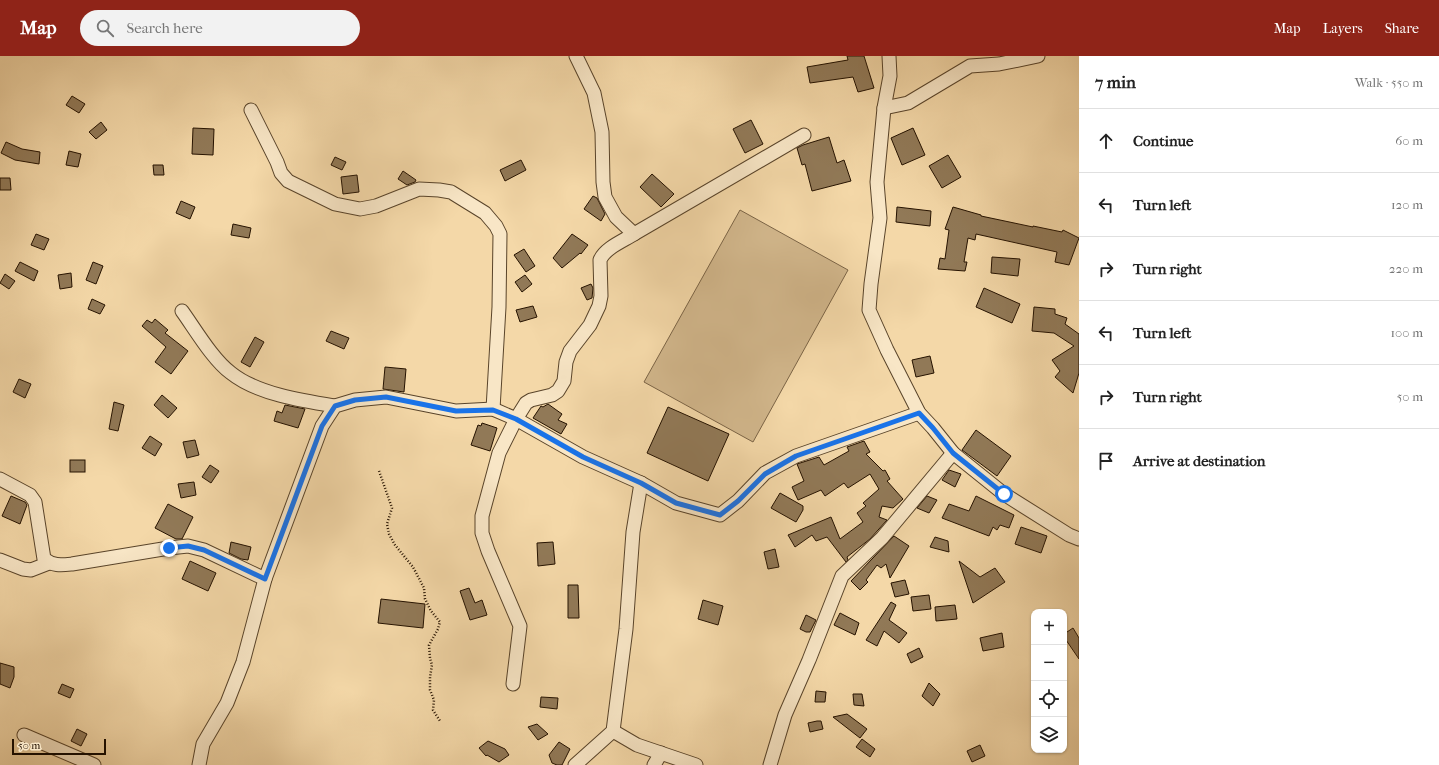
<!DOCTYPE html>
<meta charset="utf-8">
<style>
body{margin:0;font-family:"IM FELL French Canon",serif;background:#f2f2f2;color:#222}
.controls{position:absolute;right:12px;bottom:12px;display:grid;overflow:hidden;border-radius:8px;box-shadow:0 1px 3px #0004}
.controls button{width:36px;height:36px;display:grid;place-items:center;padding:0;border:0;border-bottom:1px solid #e0e0e0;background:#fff;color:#222;font:20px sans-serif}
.scale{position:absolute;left:12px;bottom:10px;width:94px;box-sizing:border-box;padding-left:4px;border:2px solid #251200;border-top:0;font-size:11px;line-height:14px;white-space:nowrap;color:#251200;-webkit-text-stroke:3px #f8e6c6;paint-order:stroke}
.stop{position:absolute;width:12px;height:12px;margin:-9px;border:3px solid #1a73e8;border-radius:50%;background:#fff}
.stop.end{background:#1a73e8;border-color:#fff;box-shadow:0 1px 4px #0008}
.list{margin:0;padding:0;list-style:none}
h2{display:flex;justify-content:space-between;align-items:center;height:52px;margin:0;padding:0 16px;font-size:17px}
h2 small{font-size:13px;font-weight:400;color:#767676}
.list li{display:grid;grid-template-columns:26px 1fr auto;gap:12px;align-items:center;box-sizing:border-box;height:64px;padding:0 16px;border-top:1px solid #e0e0e0}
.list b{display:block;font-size:15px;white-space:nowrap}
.list em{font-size:13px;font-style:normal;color:#767676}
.icon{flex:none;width:22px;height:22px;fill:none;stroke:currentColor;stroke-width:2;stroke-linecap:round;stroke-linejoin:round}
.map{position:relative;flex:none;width:1079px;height:709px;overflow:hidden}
header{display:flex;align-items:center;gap:24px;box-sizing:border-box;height:56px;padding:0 20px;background:#8f2418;color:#fff}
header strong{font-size:19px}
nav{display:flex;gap:22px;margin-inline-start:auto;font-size:14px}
.search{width:280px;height:36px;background:#f2f2f2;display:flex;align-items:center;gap:10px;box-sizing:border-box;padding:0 14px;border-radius:22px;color:#767676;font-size:15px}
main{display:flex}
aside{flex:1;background:#fff}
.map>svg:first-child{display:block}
.green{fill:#d1b68b;stroke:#7b6446}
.building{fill:#917957;stroke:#251200}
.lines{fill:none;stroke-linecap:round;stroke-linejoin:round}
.minor-casing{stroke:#59442a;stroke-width:15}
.path{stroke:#251200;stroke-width:2.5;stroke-dasharray:1 2;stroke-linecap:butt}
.minor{stroke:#f8e6c6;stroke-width:13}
.route{stroke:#1a73e8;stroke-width:5}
</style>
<header>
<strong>Map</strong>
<div class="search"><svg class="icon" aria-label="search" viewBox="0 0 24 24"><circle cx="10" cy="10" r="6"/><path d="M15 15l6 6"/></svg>Search here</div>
<nav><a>Map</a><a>Layers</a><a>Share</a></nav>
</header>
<main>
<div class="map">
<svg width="1079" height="709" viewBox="0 0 1079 709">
<rect width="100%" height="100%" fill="#f4d8a8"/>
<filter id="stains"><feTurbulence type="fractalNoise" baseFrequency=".005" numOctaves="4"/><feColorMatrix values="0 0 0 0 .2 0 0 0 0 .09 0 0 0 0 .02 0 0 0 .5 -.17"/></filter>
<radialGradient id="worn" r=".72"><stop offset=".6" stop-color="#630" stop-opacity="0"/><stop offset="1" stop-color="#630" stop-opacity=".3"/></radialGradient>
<polygon class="green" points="740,154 848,214 753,386 644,326"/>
<g class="building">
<polygon points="847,0 864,0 874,32 858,36 853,21 810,27 807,11 848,4"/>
<polygon points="72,40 85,48 79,57 66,49"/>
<polygon points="751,64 763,88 745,97 733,73"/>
<polygon points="101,66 107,74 96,83 89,76"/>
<polygon points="193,72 214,73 213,99 192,98"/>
<polygon points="913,72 925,99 902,109 891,82"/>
<polygon points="829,81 837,107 844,104 851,125 812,135 805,108 802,109 797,92 803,89"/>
<polygon points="6,86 22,93 40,96 39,108 15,104 1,97"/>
<polygon points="69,95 81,98 78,111 66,109"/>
<polygon points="948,99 961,121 942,132 929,110"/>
<polygon points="335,101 346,106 342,114 331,109"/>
<polygon points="521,104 526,114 505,125 500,114"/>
<polygon points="153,109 163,109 164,119 154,119"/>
<polygon points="403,115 416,124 415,126 407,129 398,123"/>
<polygon points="652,118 674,138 661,151 640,131"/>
<polygon points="357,119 359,136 343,138 341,121"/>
<polygon points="0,122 10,122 11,134 0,134"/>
<polygon points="593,140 597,142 605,158 601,165 584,153"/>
<polygon points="181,145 195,151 190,163 176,157"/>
<polygon points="897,151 931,155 930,170 896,166"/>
<polygon points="953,151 981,159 981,160 1033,171 1033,170 1062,176 1063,174 1079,182 1069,209 1055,206 1057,196 976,178 975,184 968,182 964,206 967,206 965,215 938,213 940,202 945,203 949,174 945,173"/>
<polygon points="233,168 251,172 249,182 231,179"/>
<polygon points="36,178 49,183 44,194 31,189"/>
<polygon points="572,178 588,189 581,198 580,197 562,212 553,202"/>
<polygon points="524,193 535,210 526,216 514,199"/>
<polygon points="992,201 1020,203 1018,220 991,217"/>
<polygon points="20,206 38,215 34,225 15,215"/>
<polygon points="93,206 103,210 96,228 86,224"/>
<polygon points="71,217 72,231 60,233 58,219"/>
<polygon points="5,218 15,225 9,233 0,227"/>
<polygon points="525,219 532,228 522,236 515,226"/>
<polygon points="591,228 593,232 592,242 587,244 581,232"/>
<polygon points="984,232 1020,248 1012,267 976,251"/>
<polygon points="92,243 105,249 100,258 88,253"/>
<polygon points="533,250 537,261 520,266 516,254"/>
<polygon points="1034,251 1055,253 1055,258 1067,262 1065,268 1079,278 1079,317 1073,337 1055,321 1060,315 1052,304 1074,290 1054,277 1032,275"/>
<polygon points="155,263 168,274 165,277 188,295 171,318 155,306 166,291 142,270 147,264 152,267"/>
<polygon points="331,275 349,282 344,293 326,285"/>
<polygon points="255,281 264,286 250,311 241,306"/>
<polygon points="930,300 934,317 916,321 912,304"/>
<polygon points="385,311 406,313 404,336 383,333"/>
<polygon points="19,323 31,328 25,342 13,336"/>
<polygon points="162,339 177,352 168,362 154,349"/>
<polygon points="114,346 124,349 118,375 109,373"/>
<polygon points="548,348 562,358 558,364 567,368 561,378 533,362 541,350 543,351"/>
<polygon points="285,349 305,353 298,372 274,365 277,355 282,357"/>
<polygon points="668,351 729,378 708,425 647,397"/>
<polygon points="482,367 497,372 490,395 471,389 478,369 481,370"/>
<polygon points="976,374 1011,400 997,420 962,394"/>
<polygon points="150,380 162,388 155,400 142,392"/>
<polygon points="195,384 199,399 187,402 183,386"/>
<polygon points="864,385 870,396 866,398 883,415 885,414 890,423 887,425 903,443 893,452 882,450 879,461 887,464 870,483 847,501 848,504 846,506 827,481 816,485 812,479 795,491 788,479 831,461 840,483 863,466 857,457 866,450 863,447 879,433 870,418 848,432 844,427 825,440 821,434 798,444 792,431 804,425 797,408 819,401 824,409 849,395 847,391"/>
<rect x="70" y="404" width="15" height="12"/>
<polygon points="210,409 219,415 211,427 202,421"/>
<polygon points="949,414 961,418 955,431 942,424"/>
<polygon points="194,426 196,439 181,442 178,428"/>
<polygon points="780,437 803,450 803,454 796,466 771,452"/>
<polygon points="11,440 25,446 27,449 20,468 2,460"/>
<polygon points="927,440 937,444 929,457 917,452"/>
<polygon points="976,440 1014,459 1009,472 1000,469 997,474 993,471 989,480 942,462 949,448 969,455"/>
<polygon points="168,448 193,461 182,483 176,483 155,472"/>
<polygon points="1021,471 1047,480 1041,497 1015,488"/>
<polygon points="894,480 909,490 890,522 886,508 881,512 877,509 866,524 868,526 860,534 851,525"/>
<polygon points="935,481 948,485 949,496 930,491"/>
<polygon points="231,486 251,491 248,504 241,503 229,497"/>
<polygon points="553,486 555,508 538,510 537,487"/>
<polygon points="775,493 779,511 768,513 764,496"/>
<polygon points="190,505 216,517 208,535 182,523"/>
<polygon points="959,505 980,521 995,512 1005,526 973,547"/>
<polygon points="905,524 909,538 895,541 891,527"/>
<polygon points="568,529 578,529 579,562 568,562"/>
<polygon points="469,532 475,547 482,544 487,559 470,564 460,535"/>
<polygon points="929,539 931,553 913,555 911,541"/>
<polygon points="381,543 425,548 423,572 378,567"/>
<polygon points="703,544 723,550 718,569 698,563"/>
<polygon points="891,546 896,549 889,564 907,577 899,587 884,575 877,590 866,584"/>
<polygon points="955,549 957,563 936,565 935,551"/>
<polygon points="840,557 859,567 855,579 834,569"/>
<polygon points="806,559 816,564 810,576 806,576 800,573"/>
<polygon points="1073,572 1079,582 1079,603 1064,581 1064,578"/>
<polygon points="1002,577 1004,591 983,595 980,582"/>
<polygon points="919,592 923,601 911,607 907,598"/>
<polygon points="0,607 14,611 14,621 10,632 0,628"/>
<polygon points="929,627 940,638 933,650 922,640"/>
<polygon points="62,628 74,633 70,642 58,637"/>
<polygon points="816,635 826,636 825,646 815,646"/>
<polygon points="853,638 862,638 864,650 854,649"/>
<polygon points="541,641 558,642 557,653 540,651"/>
<polygon points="847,658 867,673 860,682 833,661"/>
<polygon points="817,665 821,665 823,673 810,676 808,667"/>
<polygon points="537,668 548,678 538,684 528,671"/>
<polygon points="77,673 87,678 81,690 71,685"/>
<polygon points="862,683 875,693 870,701 856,691"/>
<polygon points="488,685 505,693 509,699 499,706 487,699 486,700 479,692"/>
<polygon points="559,686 570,693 562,709 557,709 552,707 549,699"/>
<polygon points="980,689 985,700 972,706 967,695"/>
</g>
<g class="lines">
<g class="minor-casing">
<g id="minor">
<polyline points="576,0 594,37 602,76 603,126 605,141 616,161 634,178"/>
<polyline points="889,0 890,20 884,52 877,126 880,162 871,228 869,254 887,294 919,357 933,372 953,397 1004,438 1069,479 1079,483"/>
<polyline points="884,52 908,47 970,10 999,8 1038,0"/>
<polyline points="251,54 277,106 281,117 288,125 335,148 360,153 376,150 419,133 439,134 451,136 485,157 496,170 500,178 499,251 493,353"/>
<path d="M182,255C195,273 213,304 231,317C257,338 303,345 335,350"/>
<path d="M0,423L30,439L35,446L44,503C53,510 61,509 72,508L169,492L188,490L204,494L265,523"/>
<polyline points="0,504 23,513 31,514 49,507"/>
<path d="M513,628L520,570L488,495L482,477V460L499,397L516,363L526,347L531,344L552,339L558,335L564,325L566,306L570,295L590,269L599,250L601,240L600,204C605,192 623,185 634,178L804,79"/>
<polyline points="613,675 637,689 696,709"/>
<polyline points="24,679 94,709"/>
<polyline points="199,709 203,688 227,647 243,606 265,523 322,370 335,350 355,344 386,341 456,355 493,353 516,363 583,401 641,427 676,447 720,459 738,445 765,417 796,400 919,357"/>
<polyline points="575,709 613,675 626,573 633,476 641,427"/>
<polyline points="654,709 661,697"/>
<polyline points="770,709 785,659 809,604 842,520 882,482 953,397"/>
</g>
</g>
<polyline class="path" points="379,415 392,452 387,468 389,478 395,489 413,511 424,532 425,543 431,555 440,566 438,573 429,589 430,602 432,609 430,621 430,634 434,644 433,654 440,665"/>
<use href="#minor" class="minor"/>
</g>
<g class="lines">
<polyline class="route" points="169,492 188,490 204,494 265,523 322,370 335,350 355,344 386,341 456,355 493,354 516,363 583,401 641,427 676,447 720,459 738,445 765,418 796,400 919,357 933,372 953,397 1004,438"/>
</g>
<rect width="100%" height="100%" filter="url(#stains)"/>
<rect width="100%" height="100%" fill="url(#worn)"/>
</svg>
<div class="controls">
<button>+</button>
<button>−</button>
<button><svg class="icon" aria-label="locate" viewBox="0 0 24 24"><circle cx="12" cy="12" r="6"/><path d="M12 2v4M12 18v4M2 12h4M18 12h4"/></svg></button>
<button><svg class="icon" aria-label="layers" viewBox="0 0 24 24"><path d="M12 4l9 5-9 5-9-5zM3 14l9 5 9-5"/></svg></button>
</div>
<div class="scale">50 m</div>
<div class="stop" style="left:1004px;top:438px"></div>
<div class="stop end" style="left:169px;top:492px"></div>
</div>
<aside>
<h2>7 min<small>Walk · 550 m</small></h2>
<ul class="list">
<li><svg class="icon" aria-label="ahead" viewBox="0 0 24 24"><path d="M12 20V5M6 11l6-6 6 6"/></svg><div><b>Continue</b></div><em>60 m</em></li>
<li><svg class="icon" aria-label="left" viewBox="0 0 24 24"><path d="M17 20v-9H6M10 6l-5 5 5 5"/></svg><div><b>Turn left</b></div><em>120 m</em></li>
<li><svg class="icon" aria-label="right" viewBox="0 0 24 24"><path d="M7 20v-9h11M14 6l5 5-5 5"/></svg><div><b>Turn right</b></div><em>220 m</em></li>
<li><svg class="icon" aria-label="left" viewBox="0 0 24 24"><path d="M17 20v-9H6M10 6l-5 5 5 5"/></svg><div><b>Turn left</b></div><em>100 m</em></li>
<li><svg class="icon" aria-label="right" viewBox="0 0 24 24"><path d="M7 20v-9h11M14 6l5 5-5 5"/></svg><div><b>Turn right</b></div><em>50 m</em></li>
<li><svg class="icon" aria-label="arrive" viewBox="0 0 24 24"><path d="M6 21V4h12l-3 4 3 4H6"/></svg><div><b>Arrive at destination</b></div></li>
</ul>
</aside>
</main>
